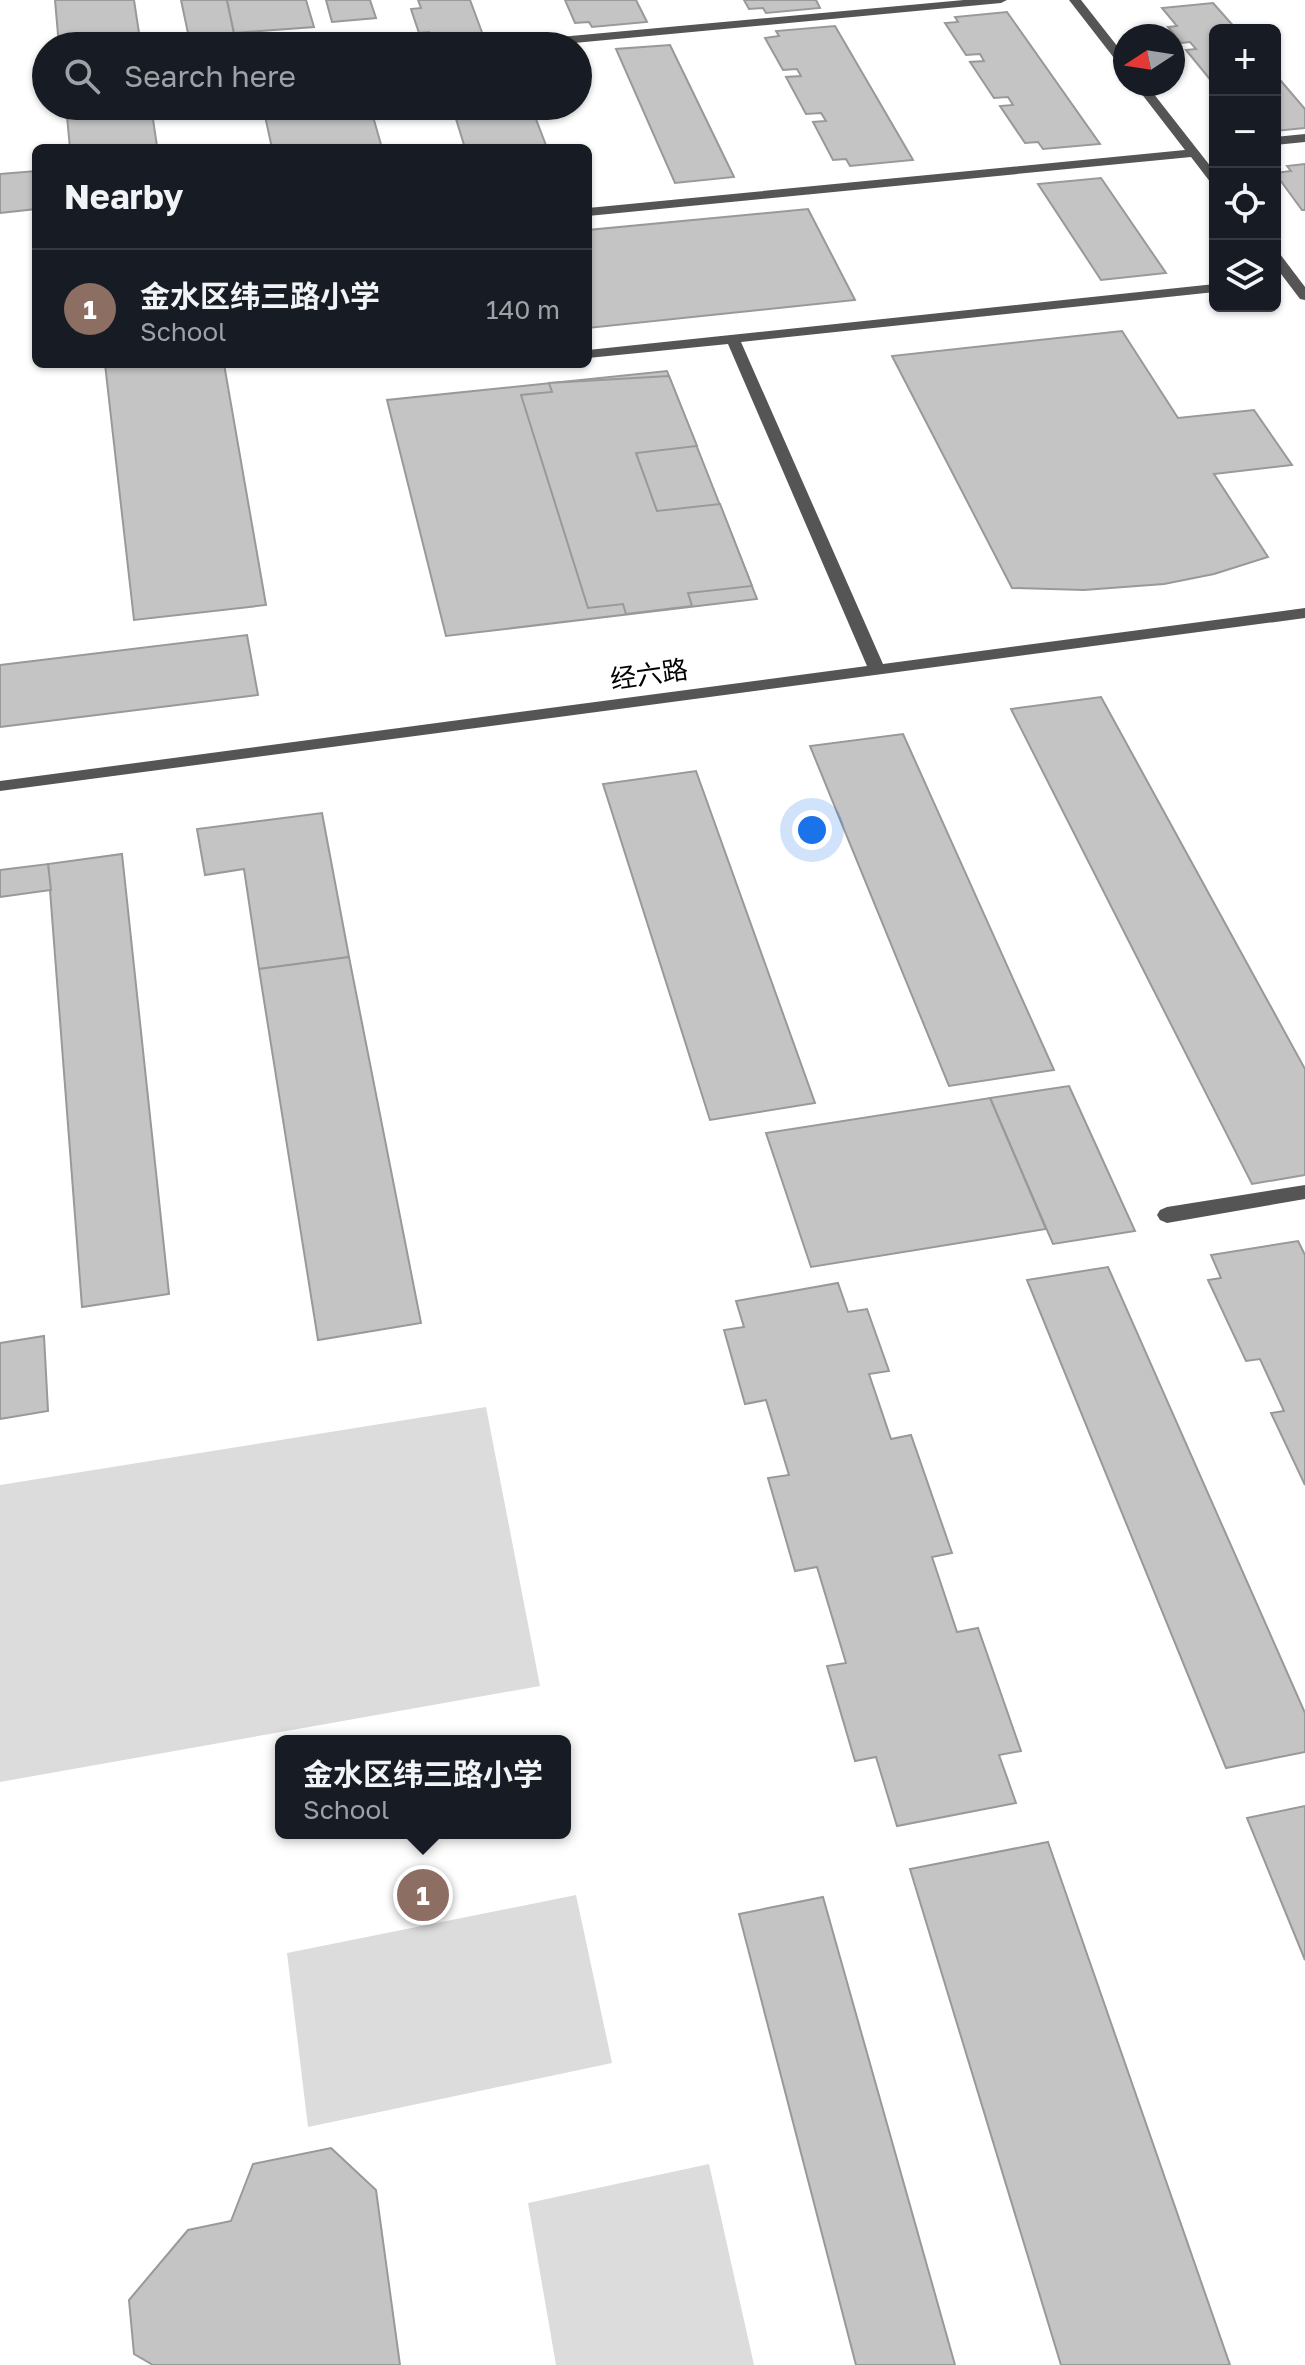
<!DOCTYPE html>
<meta charset="utf-8">
<style>
body{margin:0;font-family:"Golos Text","Noto Sans SC",sans-serif;background:#242831;color:#f1f3f6}
.controls{position:absolute;right:24px;top:24px;display:grid;overflow:hidden;border-radius:12px;box-shadow:0 2px 6px #0004}
.controls button{width:72px;height:72px;display:grid;place-items:center;padding:0;border:0;border-bottom:2px solid #363941;background:#171b24;color:#f1f3f6;font:40px sans-serif}
.compass{position:absolute;left:1113px;top:24px;width:72px;height:72px;border-radius:50%;background:#171b24;box-shadow:0 2px 6px #0004;rotate:258deg}
.you{position:absolute;left:812px;top:830px;width:28px;height:28px;margin:-20px;border:6px solid #fff;border-radius:50%;background:#1a73e8;box-shadow:0 0 0 12px #1a73e833}
.badge{display:grid;place-items:center;width:52px;height:52px;border-radius:50%;background:#b45309;color:#fff;font-size:26px;font-weight:700}
.pin{position:absolute;translate:-50% -50%;border:4px solid #fff;box-shadow:0 2px 8px #0006}
.popup{position:absolute;left:275px;top:1735px;width:296px;height:104px;box-sizing:border-box;display:grid;place-content:center;border-radius:12px;background:#171b24;filter:drop-shadow(0 2px 6px #0005);font-size:26px;white-space:nowrap;color:#9ea1a6}
.popup b{font-size:30px;color:#f1f3f6}
.popup::after{content:'';position:absolute;left:50%;top:100%;margin-left:-16px;border:16px solid transparent;border-top-color:#171b24}
.list{margin:0;padding:0;list-style:none}
h2{display:flex;justify-content:space-between;align-items:center;height:104px;margin:0;padding:0 32px;font-size:34px}
h2 small{font-size:26px;font-weight:400;color:#9ea1a6}
.list li{display:grid;grid-template-columns:52px 1fr auto;gap:24px;align-items:center;box-sizing:border-box;height:120px;padding:0 32px;border-top:2px solid #363941}
.list b{display:block;font-size:30px;white-space:nowrap}
.list p{margin:0;font-size:26px;white-space:nowrap;color:#9ea1a6}
.list em{font-size:26px;font-style:normal;color:#9ea1a6}
.icon{flex:none;width:44px;height:44px;fill:none;stroke:currentColor;stroke-width:2;stroke-linecap:round;stroke-linejoin:round}
.map{position:relative;flex:none;width:1305px;height:2365px;overflow:hidden}
.search{position:absolute;background:#171b24;box-shadow:0 2px 6px #0004;left:32px;top:32px;width:560px;height:88px;display:flex;align-items:center;gap:20px;box-sizing:border-box;padding:0 28px;border-radius:44px;color:#9ea1a6;font-size:30px}
.panel{position:absolute;background:#171b24;box-shadow:0 2px 6px #0004;left:32px;top:144px;width:560px;height:224px;border-radius:12px}
.map>svg:first-child{display:block}
.green{fill:#dcdcdc}
.building{fill:#c4c4c4;stroke:#999;stroke-width:2}
.lines{fill:none;stroke-linecap:round;stroke-linejoin:round}
.minor{fill:#555;fill-rule:evenodd}
.labels{text-anchor:middle;dominant-baseline:central;stroke-width:7;stroke-linejoin:round;paint-order:stroke}
.street-label{font-size:26px;fill:#000;stroke:#fff}
</style>
<div class="map">
<svg width="1305" height="2365" viewBox="0 0 1305 2365">
<rect width="100%" height="100%" fill="#fff"/>
<g class="green">
<polygon points="486,1407 540,1686 0,1782 0,1485"/>
<polygon points="576,1895 612,2063 308,2127 287,1953"/>
<polygon points="709,2164 754,2365 556,2365 528,2203"/>
</g>
<g class="building">
<polygon points="55,0 134,0 141,46 59,46"/>
<polygon points="181,0 227,0 234,33 189,38"/>
<polygon points="227,0 306,0 314,27 234,33"/>
<polygon points="326,0 370,0 376,18 332,22"/>
<polygon points="418,0 470,0 483,35 432,39 429,32 419,33 411,9 421,8"/>
<polygon points="565,0 636,0 647,22 592,27 589,22 575,23"/>
<polygon points="744,0 816,0 820,8 766,13 763,8 749,9"/>
<polygon points="1213,3 1237,30 1215,30 1213,83 1186,50 1196,49 1190,42 1181,43 1168,27 1177,26 1162,8"/>
<polygon points="1007,12 1100,144 1043,149 1038,142 1025,143 1000,106 1013,105 1008,97 994,98 970,62 984,61 980,54 966,55 945,23 958,22 955,17"/>
<polygon points="835,26 913,160 850,166 846,159 833,160 813,122 826,121 821,113 806,114 786,77 801,76 797,69 783,70 765,38 779,36 776,31"/>
<polygon points="670,45 734,177 675,183 616,49"/>
<polygon points="1275,74 1305,109 1305,128 1275,131"/>
<polygon points="66,106 151,106 157,146 70,148"/>
<polygon points="269,106 370,106 382,148 272,148 263,107"/>
<polygon points="452,106 531,106 547,148 465,148"/>
<polygon points="1305,164 1305,210 1302,210 1275,173 1291,171 1287,166"/>
<polygon points="36,171 36,209 0,213 0,174"/>
<polygon points="1101,178 1166,273 1101,280 1038,184"/>
<polygon points="808,209 855,300 588,328 588,230"/>
<polygon points="1122,331 1178,418 1254,410 1292,465 1214,474 1268,557 1214,574 1164,584 1084,590 1012,588 892,356"/>
<polygon points="105,364 224,364 266,605 134,620"/>
<polygon points="667,371 757,599 446,636 387,400"/>
<polygon points="669,376 697,446 636,453 657,511 720,504 752,586 688,593 692,606 626,614 623,604 588,608 521,395 552,392 549,383"/>
<polygon points="247,635 258,695 0,727 0,665"/>
<polygon points="1101,697 1305,1069 1305,1175 1252,1184 1011,709"/>
<polygon points="903,734 1054,1070 949,1086 810,746"/>
<polygon points="696,771 815,1103 710,1120 603,784"/>
<polygon points="322,813 349,957 259,969 244,869 205,875 197,829"/>
<polygon points="122,854 169,1294 82,1307 48,864"/>
<polygon points="48,864 51,890 0,897 0,870"/>
<polygon points="349,957 421,1323 318,1340 259,969"/>
<polygon points="1069,1086 1135,1231 1053,1244 990,1098"/>
<polygon points="990,1098 1046,1229 811,1267 766,1133"/>
<polygon points="1298,1241 1305,1255 1305,1485 1271,1413 1284,1411 1260,1359 1246,1361 1208,1280 1221,1278 1211,1255"/>
<polygon points="1108,1267 1305,1713 1305,1752 1226,1768 1027,1280"/>
<polygon points="838,1283 848,1312 867,1309 889,1371 869,1374 891,1439 911,1435 952,1553 932,1557 957,1632 978,1628 1021,1751 999,1755 1016,1803 897,1826 876,1757 855,1761 827,1666 846,1663 817,1567 795,1571 768,1478 789,1475 766,1400 745,1404 724,1330 744,1327 736,1301"/>
<polygon points="44,1336 48,1411 0,1419 0,1343"/>
<polygon points="1305,1806 1305,1960 1247,1818"/>
<polygon points="1048,1842 1230,2365 1061,2365 910,1869"/>
<polygon points="823,1897 955,2365 856,2365 739,1914"/>
<polygon points="331,2148 376,2190 400,2365 153,2365 134,2354 129,2300 188,2230 231,2221 253,2164"/>
</g>
<g class="lines">
<g class="minor">
<polygon points="964,0 1007,0 1001,3 542,46 498,46 504,42"/>
<polygon points="1069,0 1081,0 1125,56 1125,68 1121,67"/>
<polygon points="1134,84 1146,84 1215,172 1215,184 1211,183 1191,157 588,216 588,208 1185,150"/>
<polygon points="1305,134 1305,142 1275,145 1275,137"/>
<polygon points="1275,253 1280,254 1305,287 1305,300 1300,299 1275,266"/>
<polygon points="1215,284 1215,292 741,342 883,664 1305,608 1305,618 0,791 0,781 867,666 728,344 588,358 588,350"/>
<polygon points="1305,1185 1305,1199 1167,1223 1160,1220 1157,1215 1160,1210 1167,1207"/>
</g>
</g>
<g class="labels">
<g class="street-label">
<text transform="translate(649 674) rotate(-8)">经六路</text>
</g>
</g>
</svg>
<div class="controls">
<button>+</button>
<button>−</button>
<button><svg class="icon" aria-label="locate" viewBox="0 0 24 24"><circle cx="12" cy="12" r="6"/><path d="M12 2v4M12 18v4M2 12h4M18 12h4"/></svg></button>
<button><svg class="icon" aria-label="layers" viewBox="0 0 24 24"><path d="M12 4l9 5-9 5-9-5zM3 14l9 5 9-5"/></svg></button>
</div>
<svg class="compass" viewBox="-18 -18 36 36"><path d="M0-13l5 13h-10z" fill="#e53935"/><path d="M0 13l5-13h-10z" fill="#9ea1a6"/></svg>
<div class="you"></div>
<div class="pin badge" style="left:423px;top:1895px;background:#8d6e63">1</div>
<div class="popup"><b>金水区纬三路小学</b>School</div>
<div class="search"><svg class="icon" aria-label="search" viewBox="0 0 24 24"><circle cx="10" cy="10" r="6"/><path d="M15 15l6 6"/></svg>Search here</div>
<section class="panel">
<h2>Nearby<small></small></h2>
<ul class="list">
<li><span class="badge" style="background:#8d6e63">1</span><div><b>金水区纬三路小学</b><p>School</p></div><em>140 m</em></li>
</ul>
</section>
</div>
